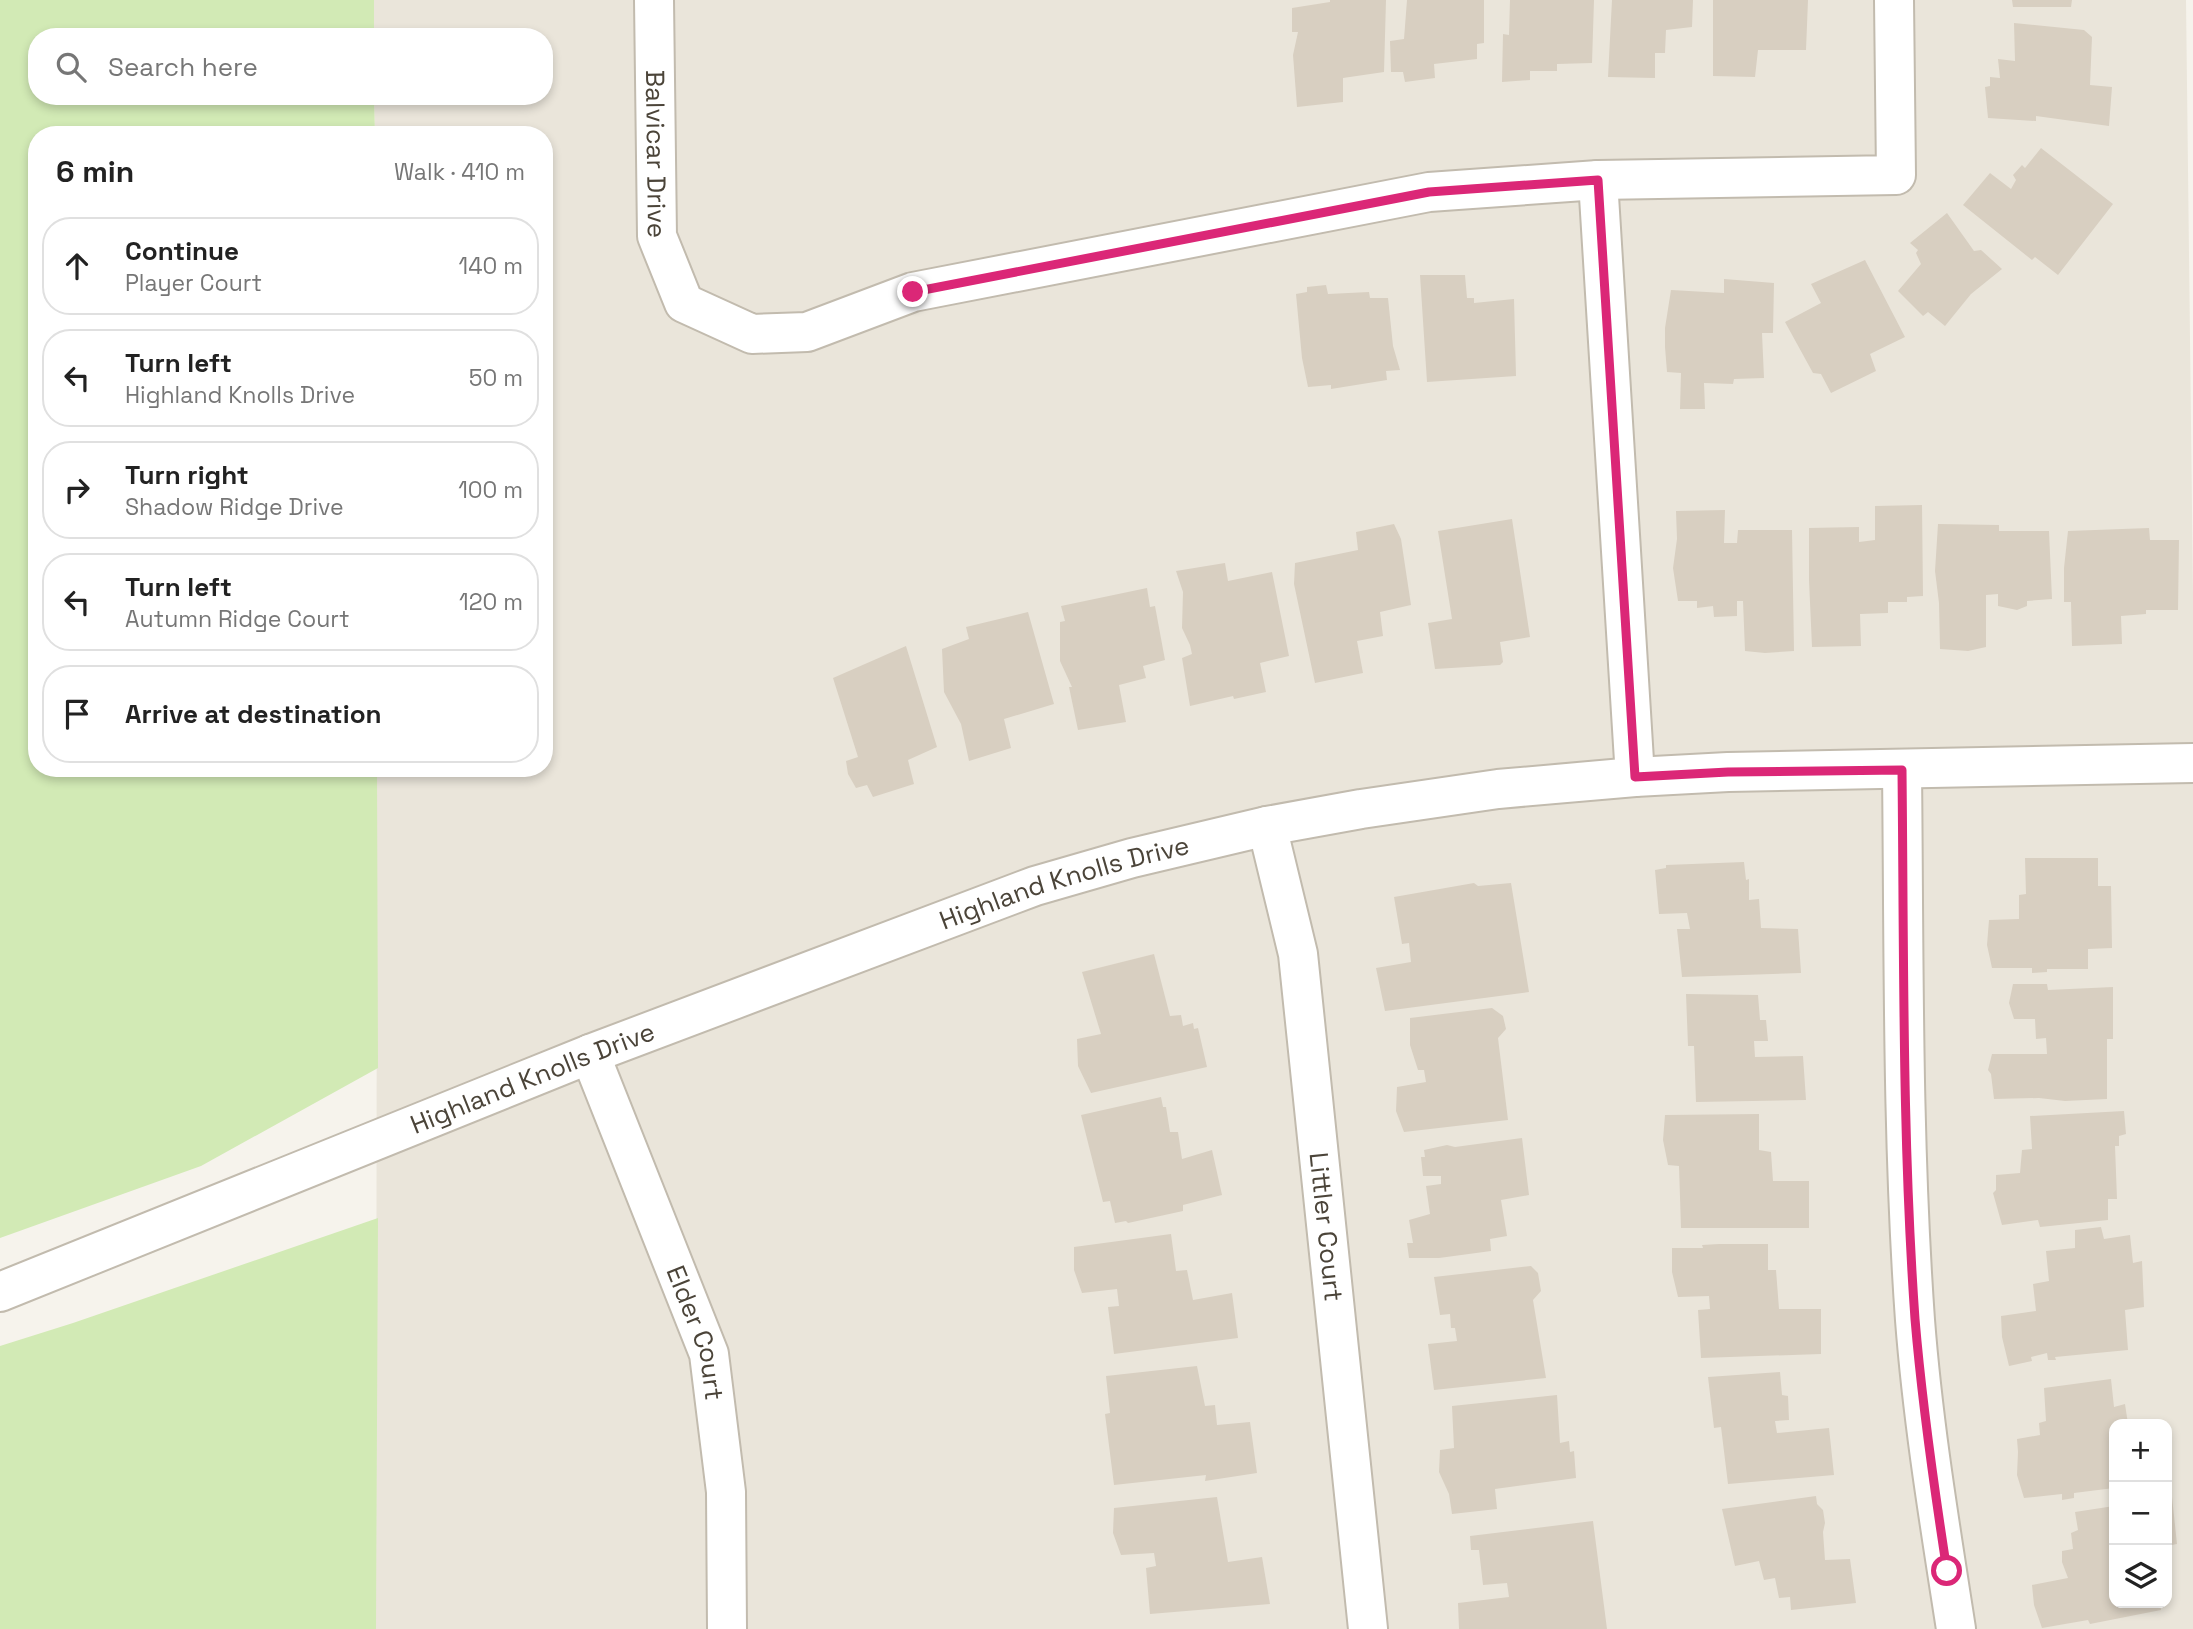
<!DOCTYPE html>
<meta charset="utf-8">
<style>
body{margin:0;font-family:"Space Grotesk",sans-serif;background:#f6f6f6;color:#222}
.controls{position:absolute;right:21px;bottom:21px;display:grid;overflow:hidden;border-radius:14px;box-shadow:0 4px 10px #0003}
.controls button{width:63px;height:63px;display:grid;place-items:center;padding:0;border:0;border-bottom:2px solid #e0e0e0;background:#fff;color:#222;font:35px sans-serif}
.stop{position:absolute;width:21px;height:21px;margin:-16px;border:5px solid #db2777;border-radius:50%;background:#fff}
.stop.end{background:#db2777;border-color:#fff;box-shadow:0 2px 7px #0008}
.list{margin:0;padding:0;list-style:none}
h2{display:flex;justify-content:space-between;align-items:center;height:91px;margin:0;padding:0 28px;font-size:30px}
h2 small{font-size:23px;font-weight:400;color:#767676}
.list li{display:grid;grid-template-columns:46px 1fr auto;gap:21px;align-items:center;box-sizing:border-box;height:98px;margin:0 14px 14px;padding:0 14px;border:2px solid #e0e0e0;border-radius:28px}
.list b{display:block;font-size:26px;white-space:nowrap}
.list p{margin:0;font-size:23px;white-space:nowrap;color:#767676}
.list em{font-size:23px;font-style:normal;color:#767676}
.icon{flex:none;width:38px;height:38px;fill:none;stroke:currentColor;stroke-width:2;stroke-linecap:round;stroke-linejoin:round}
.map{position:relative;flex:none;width:2193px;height:1629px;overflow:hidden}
.search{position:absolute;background:#fff;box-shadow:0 4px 10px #0003;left:28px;top:28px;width:525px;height:77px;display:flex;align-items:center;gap:18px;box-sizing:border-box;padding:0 24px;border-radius:28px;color:#767676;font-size:26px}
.panel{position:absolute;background:#fff;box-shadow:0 4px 10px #0003;left:28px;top:126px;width:525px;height:651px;border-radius:28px}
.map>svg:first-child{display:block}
.residential{fill:#eae5da;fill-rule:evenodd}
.green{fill:#d2eab5}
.building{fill:#d8cfc1}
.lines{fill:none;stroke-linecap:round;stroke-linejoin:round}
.minor-casing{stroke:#c2bbae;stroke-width:42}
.tertiary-casing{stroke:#c2bbae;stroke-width:42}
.minor{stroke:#fff;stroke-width:38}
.tertiary{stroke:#fff;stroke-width:38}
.route{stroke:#db2777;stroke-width:9}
.labels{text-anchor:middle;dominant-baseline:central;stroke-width:6;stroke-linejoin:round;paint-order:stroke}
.street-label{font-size:26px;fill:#4b4439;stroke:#fff}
</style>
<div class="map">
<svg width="2193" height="1629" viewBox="0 0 2193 1629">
<rect width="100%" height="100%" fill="#f6f3ec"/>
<path class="residential" d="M374,0H2186L2193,594V1629H376L377,768H544V135H375L374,96H544V37H374ZM2114,1424H2167V1603H2114Z"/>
<g class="green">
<polygon points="0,0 374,0 374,37 37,37 37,96 374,96 375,135 37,135 37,768 377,768 378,1068 201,1166 0,1238"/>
<polygon points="378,1218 376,1629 0,1629 0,1346 73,1323"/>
</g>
<g class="building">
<polygon points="1330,0 1386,0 1384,72 1343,78 1343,102 1297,107 1293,55 1298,32 1292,32 1292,8 1330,2"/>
<polygon points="1407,0 1484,0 1484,43 1477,44 1477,59 1434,64 1435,78 1405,82 1403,72 1391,72 1390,41 1404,39"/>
<polygon points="1510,0 1594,0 1592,63 1557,64 1557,71 1530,71 1530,80 1502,82 1503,34 1509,35"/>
<polygon points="1612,0 1693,0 1692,27 1666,30 1665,53 1655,53 1655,78 1608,77"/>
<polygon points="1713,0 1808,0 1806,50 1758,50 1755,77 1713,76"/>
<polygon points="2012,0 2072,0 2071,7 2013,7"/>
<polygon points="2014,23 2084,30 2092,37 2090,85 2112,87 2109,126 2036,116 2036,121 1988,118 1985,87 1990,86 1990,77 2000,78 1998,59 2015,61"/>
<polygon points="2041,148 2113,204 2058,275 2035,257 2032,260 1963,205 1990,173 2011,189 2016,180 2013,175 2022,165 2025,168"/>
<polygon points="1947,213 1974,251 1981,250 2002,269 1971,294 1945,326 1928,312 1923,316 1898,291 1921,264 1916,253 1918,250 1910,243"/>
<polygon points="1865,260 1905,337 1870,354 1876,371 1831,393 1821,374 1813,373 1785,322 1821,303 1811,284"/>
<polygon points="1420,275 1465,275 1467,298 1474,298 1474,303 1514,299 1516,376 1427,382"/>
<polygon points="1724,279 1774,283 1773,333 1762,333 1764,378 1734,379 1733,384 1704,383 1705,409 1680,409 1681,373 1667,372 1665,347 1665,328 1671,290 1724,293"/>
<polygon points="1326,285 1328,294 1369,292 1370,298 1388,298 1393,346 1400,370 1386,371 1387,380 1331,389 1331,385 1308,387 1302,358 1296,294 1307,292 1307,287"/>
<polygon points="1922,505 1923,596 1907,597 1907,602 1888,602 1888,613 1860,614 1861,646 1812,647 1809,580 1809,528 1859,527 1859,542 1875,540 1875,506"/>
<polygon points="1725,510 1724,543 1737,543 1738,530 1792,530 1794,651 1765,653 1745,651 1743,601 1737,601 1737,616 1714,617 1713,606 1697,608 1697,601 1678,601 1673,568 1677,539 1676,511"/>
<polygon points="1512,519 1530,637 1500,642 1503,662 1500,665 1435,669 1428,623 1452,619 1438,531"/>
<polygon points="1394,524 1401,539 1411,605 1380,612 1383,636 1357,641 1363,673 1315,683 1294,584 1295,563 1358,550 1356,532"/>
<polygon points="1938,524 1999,525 1999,531 2049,531 2052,599 2027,601 2027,606 2017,610 1998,606 1998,594 1986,595 1986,647 1968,651 1940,649 1939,603 1935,571"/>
<polygon points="2149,528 2150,540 2179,540 2178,610 2146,610 2146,614 2121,616 2122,644 2072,646 2071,602 2064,602 2064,568 2068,531"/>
<polygon points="1225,563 1228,581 1272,572 1289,656 1260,663 1266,692 1234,699 1233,696 1190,706 1182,658 1192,654 1190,645 1182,628 1183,592 1176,571"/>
<polygon points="1147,588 1150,607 1155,606 1165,660 1143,666 1146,678 1119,685 1126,722 1078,730 1069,687 1072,687 1060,661 1060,622 1065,621 1061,606"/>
<polygon points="1028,612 1054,704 1004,719 1011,748 969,761 961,724 944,692 942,649 969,639 966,627"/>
<polygon points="906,646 937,747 908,760 914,784 873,797 867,785 856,788 848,774 846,761 858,757 833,678"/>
<polygon points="2025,858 2098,858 2098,886 2111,886 2112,948 2088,949 2088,969 2047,969 2047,972 2032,973 2032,968 1992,968 1987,945 1989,920 2019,919 2019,895 2026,894"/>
<polygon points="1744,862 1746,880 1749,879 1749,900 1759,899 1761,928 1798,929 1801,973 1682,977 1677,929 1690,929 1687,913 1659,914 1655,870 1666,868 1666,865"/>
<polygon points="1474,883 1478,886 1511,883 1529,992 1385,1011 1376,968 1411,962 1409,943 1402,944 1394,897"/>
<polygon points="1154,954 1170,1016 1181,1015 1183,1026 1193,1023 1194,1029 1198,1028 1207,1067 1091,1093 1078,1066 1077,1039 1101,1034 1082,972"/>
<polygon points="2013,984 2047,984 2048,990 2113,987 2113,1039 2107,1039 2107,1099 2065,1101 2039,1098 1994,1099 1991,1074 1988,1070 1992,1054 2047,1054 2046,1038 2036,1039 2035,1019 2014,1019 2009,1003"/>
<polygon points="1686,994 1758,995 1760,1020 1766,1020 1768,1041 1754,1041 1755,1057 1803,1056 1806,1100 1696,1102 1694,1046 1688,1046"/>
<polygon points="1492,1008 1503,1016 1506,1029 1498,1038 1508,1120 1404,1132 1396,1111 1397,1087 1426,1082 1424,1070 1418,1070 1410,1045 1410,1018"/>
<polygon points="1161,1097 1163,1107 1166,1107 1170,1132 1178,1132 1182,1159 1212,1150 1222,1195 1183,1205 1183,1211 1128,1223 1126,1221 1115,1223 1110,1201 1103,1202 1081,1115"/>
<polygon points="2124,1111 2126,1134 2119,1136 2119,1146 2115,1146 2117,1199 2108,1199 2108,1220 2040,1227 2038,1220 2002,1225 1993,1193 1996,1190 1996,1175 2020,1173 2022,1150 2032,1149 2030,1116"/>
<polygon points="1759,1114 1759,1150 1771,1152 1773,1181 1809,1181 1809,1228 1681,1228 1679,1166 1668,1165 1663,1140 1665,1115"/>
<polygon points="1522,1138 1529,1195 1501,1200 1507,1236 1490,1239 1491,1251 1439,1258 1409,1258 1407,1243 1413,1243 1409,1220 1430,1214 1426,1186 1441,1184 1441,1176 1423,1176 1421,1157 1425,1157 1424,1150 1447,1145 1455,1147"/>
<polygon points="2101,1227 2104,1239 2130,1235 2133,1263 2142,1261 2144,1307 2125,1310 2128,1350 2055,1357 2056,1360 2048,1360 2047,1353 2031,1357 2032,1361 2009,1366 2002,1337 2001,1316 2036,1311 2033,1284 2049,1281 2046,1251 2075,1248 2075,1230"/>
<polygon points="1171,1234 1176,1271 1187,1270 1193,1300 1232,1293 1238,1338 1114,1354 1108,1307 1119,1306 1117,1289 1082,1293 1074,1270 1074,1247"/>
<polygon points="1719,1244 1768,1244 1768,1270 1776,1270 1779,1309 1821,1309 1821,1354 1701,1358 1698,1310 1710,1309 1709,1296 1678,1297 1672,1272 1672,1248 1703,1248 1702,1245"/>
<polygon points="1531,1266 1538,1273 1541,1291 1533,1300 1546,1378 1434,1390 1428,1344 1457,1341 1455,1328 1451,1328 1450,1314 1440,1315 1434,1277"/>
<polygon points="1197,1366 1205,1406 1215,1405 1217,1425 1250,1422 1257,1473 1205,1481 1206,1475 1114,1485 1105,1414 1110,1413 1106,1376"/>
<polygon points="1780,1372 1782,1395 1788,1396 1789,1420 1775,1421 1777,1433 1829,1428 1834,1475 1728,1484 1721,1427 1714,1428 1708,1377"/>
<polygon points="2111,1379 2114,1407 2125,1404 2128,1424 2114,1424 2114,1488 2074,1493 2074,1498 2062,1500 2062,1494 2024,1498 2017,1475 2018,1452 2017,1439 2040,1435 2039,1423 2046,1421 2044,1388"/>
<polygon points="1557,1395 1560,1443 1569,1441 1570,1452 1574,1451 1576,1478 1495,1489 1497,1509 1452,1514 1449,1494 1439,1472 1440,1450 1454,1448 1452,1406"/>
<polygon points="1816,1496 1817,1504 1823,1510 1825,1523 1823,1532 1825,1560 1850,1559 1856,1603 1791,1610 1790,1597 1779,1598 1775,1578 1764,1580 1759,1561 1735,1566 1722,1509"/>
<polygon points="1217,1497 1228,1562 1262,1557 1270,1604 1150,1614 1146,1568 1156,1566 1154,1553 1121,1555 1113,1533 1114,1508"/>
<polygon points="2172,1497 2177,1544 2167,1546 2167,1498"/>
<polygon points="2114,1506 2114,1603 2160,1603 2161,1610 2090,1624 2088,1620 2042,1628 2034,1605 2032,1585 2068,1578 2062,1562 2062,1551 2073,1549 2071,1533 2078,1530 2075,1512"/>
<polygon points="1593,1521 1607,1629 1459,1629 1458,1603 1509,1597 1507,1583 1483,1585 1479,1550 1471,1550 1470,1536"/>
</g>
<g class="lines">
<g class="minor-casing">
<g id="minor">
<path id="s1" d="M654,0L657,236L684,303L752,334L807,332L913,292L1429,192L1598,180L1896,175L1894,0"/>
<polyline points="1598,180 1635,777"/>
<path d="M1902,770C1904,953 1902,1137 1915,1320C1923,1424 1940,1526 1956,1629"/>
<path id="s2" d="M1267,826L1298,954L1368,1629"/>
<path id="s3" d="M590,1054L709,1354L726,1492L727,1629"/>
</g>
</g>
<g class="tertiary-casing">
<g id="tertiary">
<path id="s4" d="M0,1292L590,1054L1035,886L1132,858L1267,826L1361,809L1498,789L1635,777L1728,772L2193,763"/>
</g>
</g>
<use href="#minor" class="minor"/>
<use href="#tertiary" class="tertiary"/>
</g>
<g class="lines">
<path class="route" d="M913,292L1429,192L1598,180L1635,777L1728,772L1902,770C1904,953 1902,1136 1915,1319C1922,1403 1934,1487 1947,1571"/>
</g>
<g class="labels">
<g class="street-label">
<text stroke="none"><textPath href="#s1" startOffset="154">Balvicar Drive</textPath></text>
<text stroke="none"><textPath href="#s4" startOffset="1141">Highland Knolls Drive</textPath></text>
<text stroke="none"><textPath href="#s4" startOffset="574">Highland Knolls Drive</textPath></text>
<text stroke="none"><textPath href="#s2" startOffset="406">Littler Court</textPath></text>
<text stroke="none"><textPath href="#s3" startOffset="299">Elder Court</textPath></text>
</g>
</g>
</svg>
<div class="controls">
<button>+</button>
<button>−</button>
<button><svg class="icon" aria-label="layers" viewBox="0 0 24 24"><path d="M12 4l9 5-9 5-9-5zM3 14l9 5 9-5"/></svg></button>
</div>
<div class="stop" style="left:1947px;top:1571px"></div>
<div class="stop end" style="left:913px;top:292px"></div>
<div class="search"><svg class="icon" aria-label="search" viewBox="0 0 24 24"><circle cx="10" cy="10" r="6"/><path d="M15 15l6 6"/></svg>Search here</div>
<section class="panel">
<h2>6 min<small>Walk · 410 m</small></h2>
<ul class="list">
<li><svg class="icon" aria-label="ahead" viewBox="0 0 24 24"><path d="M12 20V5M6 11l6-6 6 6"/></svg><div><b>Continue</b><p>Player Court</p></div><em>140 m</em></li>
<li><svg class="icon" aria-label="left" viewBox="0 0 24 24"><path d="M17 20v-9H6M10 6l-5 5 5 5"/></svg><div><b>Turn left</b><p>Highland Knolls Drive</p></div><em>50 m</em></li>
<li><svg class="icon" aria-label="right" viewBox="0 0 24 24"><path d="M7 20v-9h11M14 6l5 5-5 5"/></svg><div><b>Turn right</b><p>Shadow Ridge Drive</p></div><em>100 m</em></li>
<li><svg class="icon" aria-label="left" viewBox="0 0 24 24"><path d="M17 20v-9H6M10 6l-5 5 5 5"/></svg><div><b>Turn left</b><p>Autumn Ridge Court</p></div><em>120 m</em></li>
<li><svg class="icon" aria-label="arrive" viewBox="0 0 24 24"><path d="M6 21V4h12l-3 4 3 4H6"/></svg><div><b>Arrive at destination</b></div></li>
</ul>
</section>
</div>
